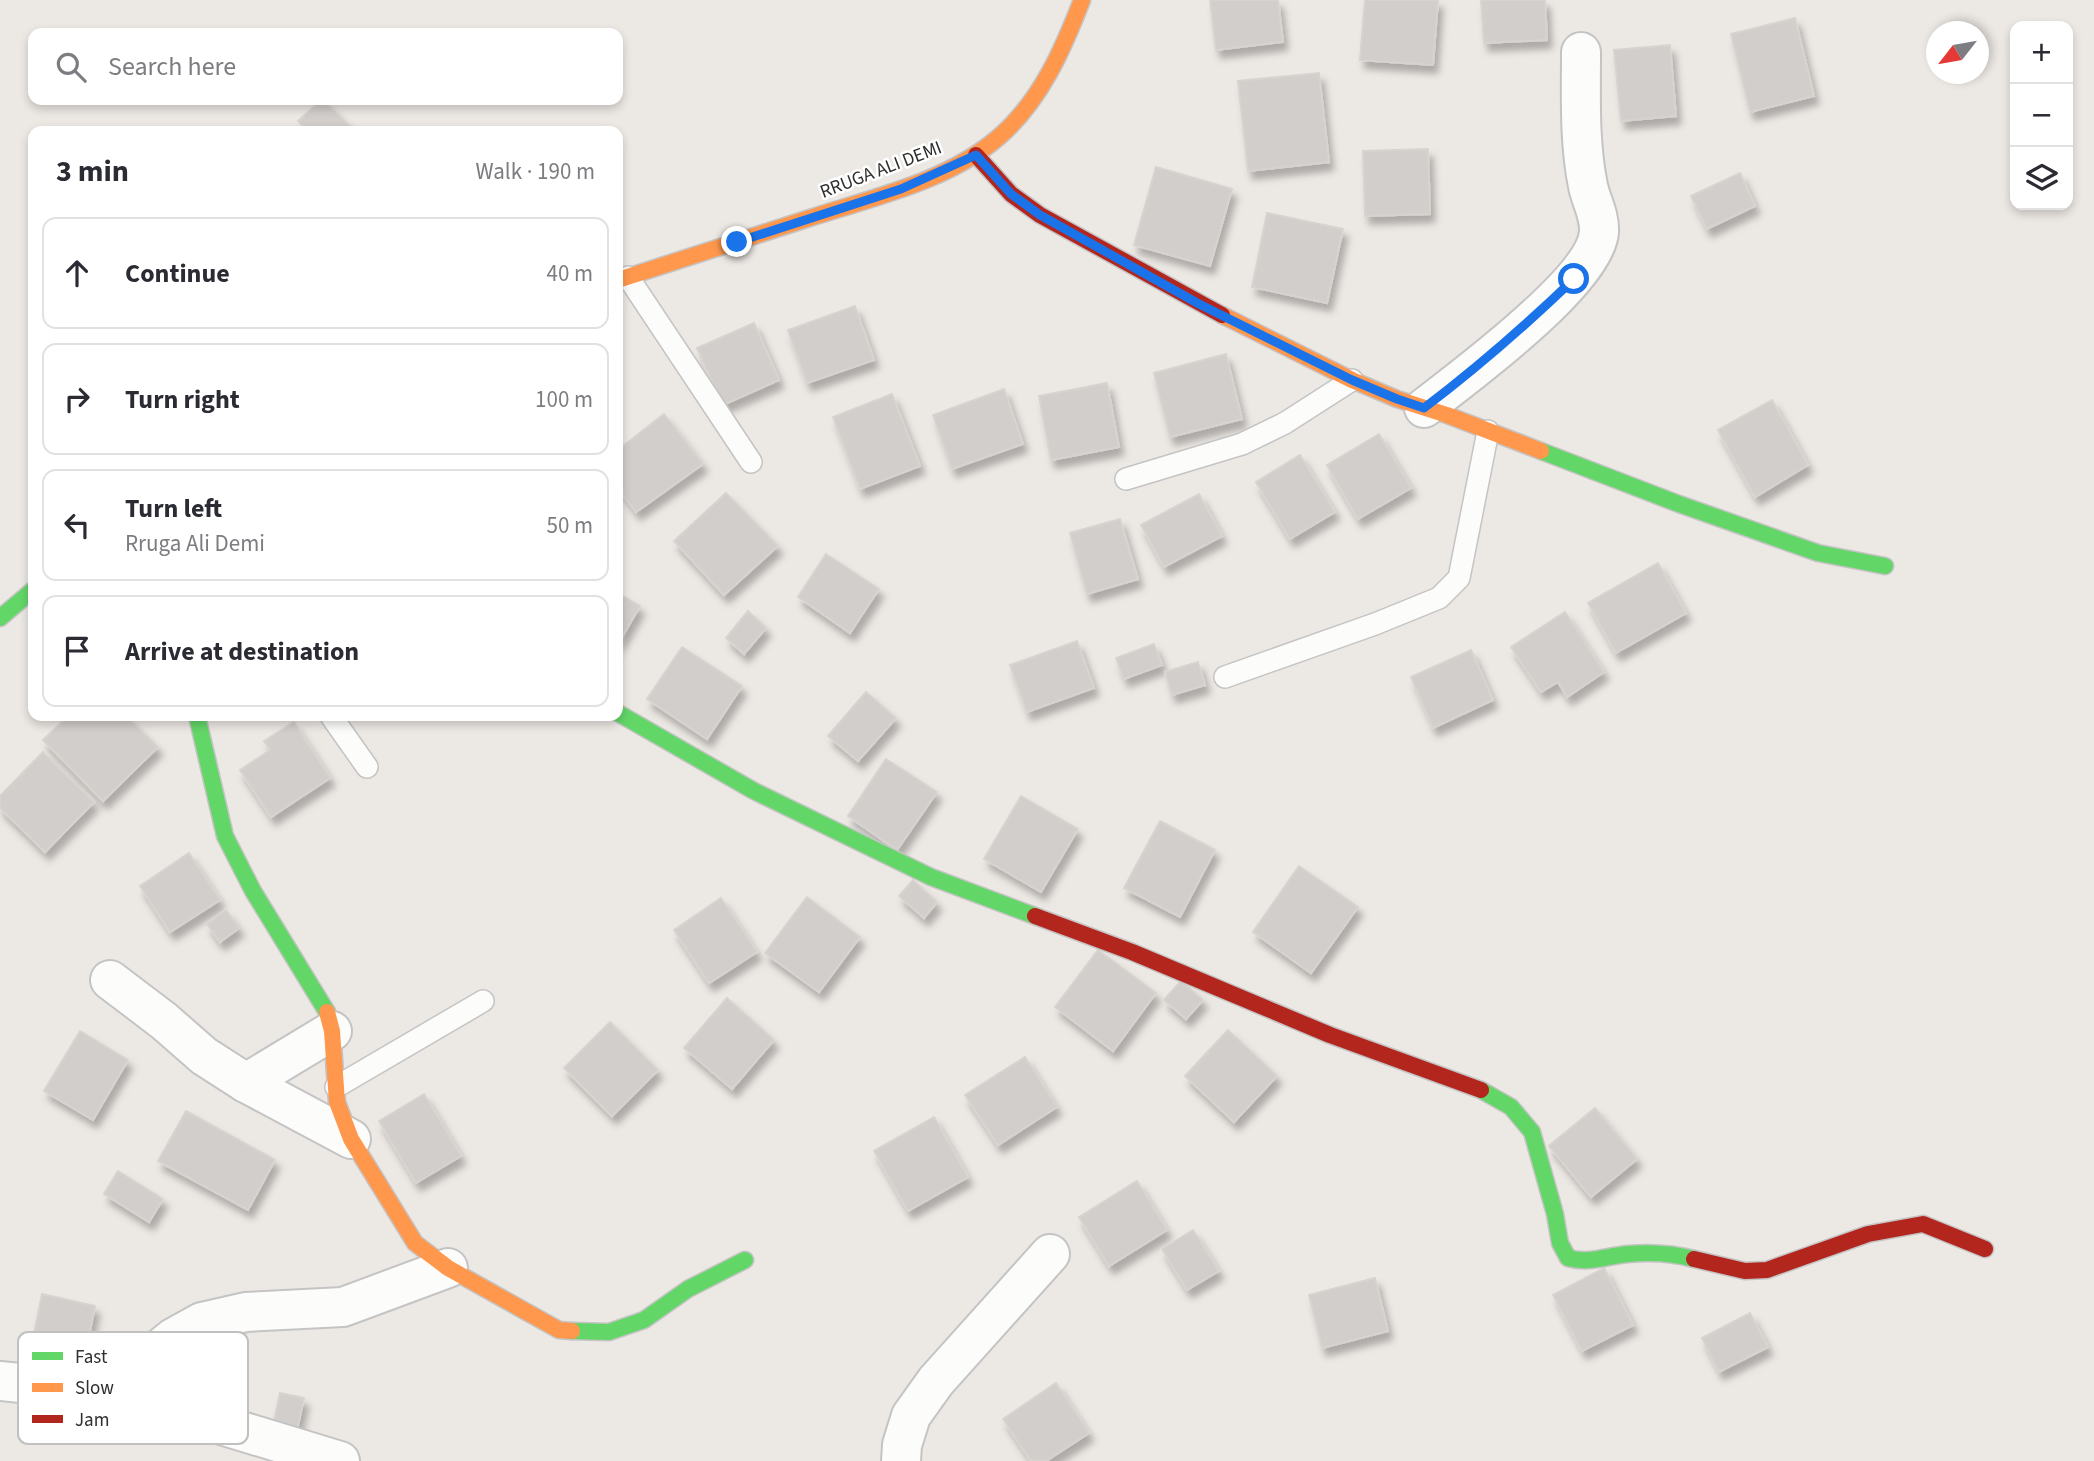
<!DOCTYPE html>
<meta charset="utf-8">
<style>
body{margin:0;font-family:"Source Sans 3",sans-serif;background:#f7f7f7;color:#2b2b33}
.controls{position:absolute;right:21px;top:21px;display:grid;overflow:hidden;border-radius:14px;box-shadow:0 4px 10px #0003}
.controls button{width:63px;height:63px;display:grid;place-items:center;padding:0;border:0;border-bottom:2px solid #e1e1e2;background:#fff;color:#2b2b33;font:35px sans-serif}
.compass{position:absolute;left:1926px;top:21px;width:63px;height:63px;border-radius:50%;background:#fff;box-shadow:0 4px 10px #0003;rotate:239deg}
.stop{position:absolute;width:21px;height:21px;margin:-16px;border:5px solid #1a73e8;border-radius:50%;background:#fff}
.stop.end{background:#1a73e8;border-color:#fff;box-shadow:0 2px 7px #0008}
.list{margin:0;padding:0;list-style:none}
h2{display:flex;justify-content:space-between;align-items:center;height:91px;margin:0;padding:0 28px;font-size:30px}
h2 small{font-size:23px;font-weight:400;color:#7c7c81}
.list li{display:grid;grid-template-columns:46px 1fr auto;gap:21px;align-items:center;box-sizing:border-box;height:112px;margin:0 14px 14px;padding:0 14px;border:2px solid #e1e1e2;border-radius:14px}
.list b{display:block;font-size:26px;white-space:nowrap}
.list p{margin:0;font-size:23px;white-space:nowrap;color:#7c7c81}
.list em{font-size:23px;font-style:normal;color:#7c7c81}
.icon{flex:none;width:38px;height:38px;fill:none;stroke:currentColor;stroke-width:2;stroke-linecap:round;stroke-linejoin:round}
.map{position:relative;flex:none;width:2094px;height:1461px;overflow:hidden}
.search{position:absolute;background:#fff;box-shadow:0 4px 10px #0003;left:28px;top:28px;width:595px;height:77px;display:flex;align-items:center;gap:18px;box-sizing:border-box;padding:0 24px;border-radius:14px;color:#7c7c81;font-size:26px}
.panel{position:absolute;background:#fff;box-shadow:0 4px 10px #0003;left:28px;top:126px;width:595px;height:595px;border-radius:14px}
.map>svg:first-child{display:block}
.building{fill:#d1cecb;stroke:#d7d4d0;stroke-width:2;filter:url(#shadow)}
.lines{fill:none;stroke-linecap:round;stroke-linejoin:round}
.lane-casing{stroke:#c5c4c5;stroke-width:24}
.street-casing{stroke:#c5c4c5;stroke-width:42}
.fast-casing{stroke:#c5c4c5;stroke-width:19}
.slow-casing{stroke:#c5c4c5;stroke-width:19}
.jam-casing{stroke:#c5c4c5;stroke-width:19}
.lane{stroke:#fcfcfb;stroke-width:21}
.street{stroke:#fcfcfb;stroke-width:38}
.fast{stroke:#63d668;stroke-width:16}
.slow{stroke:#ff974d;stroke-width:16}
.jam{stroke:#b3261e;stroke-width:16}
.route{stroke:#1a73e8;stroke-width:9}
.labels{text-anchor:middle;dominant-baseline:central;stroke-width:5;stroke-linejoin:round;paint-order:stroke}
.street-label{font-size:19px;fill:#2e2e2e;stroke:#fff}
.key{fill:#fff;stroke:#c0c0c0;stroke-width:2}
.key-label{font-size:19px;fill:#2e2e2e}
</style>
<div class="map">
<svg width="2094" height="1461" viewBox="0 0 2094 1461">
<defs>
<filter id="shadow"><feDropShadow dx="4.5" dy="8" stdDeviation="3.5" flood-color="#0004"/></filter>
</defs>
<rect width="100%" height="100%" fill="#ece8e4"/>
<g class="building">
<polygon points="1210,0 1278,0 1283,42 1216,50"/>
<polygon points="1365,0 1438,0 1433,65 1360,60"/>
<polygon points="1481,0 1545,0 1547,40 1484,43"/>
<polygon points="1795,18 1814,96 1750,112 1731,34"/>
<polygon points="1670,45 1676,116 1621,121 1614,50"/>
<polygon points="1319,73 1329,162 1248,171 1238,81"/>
<polygon points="321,100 323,100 355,131 308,131 298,121"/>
<polygon points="1428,149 1430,214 1365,216 1363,151"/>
<polygon points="1156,167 1232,189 1210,266 1134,245"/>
<polygon points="1740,173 1755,206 1707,229 1691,196"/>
<polygon points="1267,213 1343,229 1327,303 1252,287"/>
<polygon points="855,306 874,360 807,383 788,330"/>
<polygon points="754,323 779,380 723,405 697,348"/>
<polygon points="1226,354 1242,419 1170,437 1154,373"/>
<polygon points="1107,383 1119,447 1051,460 1039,396"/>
<polygon points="1004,389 1023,444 952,469 933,415"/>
<polygon points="892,394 920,466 860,489 833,417"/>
<polygon points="1772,400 1808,465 1755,497 1718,430"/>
<polygon points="664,414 703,464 636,512 618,488 618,450"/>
<polygon points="1379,434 1411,488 1358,519 1327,465"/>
<polygon points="1300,455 1335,512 1290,539 1256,482"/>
<polygon points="726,493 778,546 724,595 674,541"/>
<polygon points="1199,494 1222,536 1164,567 1141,525"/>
<polygon points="1120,519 1138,579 1087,594 1070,533"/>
<polygon points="826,554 879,589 850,633 798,597"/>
<polygon points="1658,563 1686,613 1616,653 1588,603"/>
<polygon points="618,593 640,606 618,644"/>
<polygon points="748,611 766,628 744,654 726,638"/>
<polygon points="1565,612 1604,672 1567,697 1558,682 1541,692 1511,647"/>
<polygon points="1077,641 1094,688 1027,712 1010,665"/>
<polygon points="1154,644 1162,665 1124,679 1116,658"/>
<polygon points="682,647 742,686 707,739 647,699"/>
<polygon points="1471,650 1493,700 1433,728 1411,677"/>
<polygon points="1198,662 1205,685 1172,695 1165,672"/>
<polygon points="866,692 896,718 858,761 828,736"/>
<polygon points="68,716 126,716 158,747 103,801 43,740"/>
<polygon points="294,722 330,778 271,817 240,770 270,750 264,741"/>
<polygon points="43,752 94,802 45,852 0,808 0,796"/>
<polygon points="886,759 937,792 897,850 848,816"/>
<polygon points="1021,796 1078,829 1041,892 984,859"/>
<polygon points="1160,821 1215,850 1180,917 1124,888"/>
<polygon points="189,853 220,900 170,932 140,886"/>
<polygon points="1299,866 1358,907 1311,973 1253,932"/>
<polygon points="913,880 937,902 924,918 899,896"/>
<polygon points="807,897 860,937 819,992 765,953"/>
<polygon points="721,898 757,952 709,983 674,930"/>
<polygon points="226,910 239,928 220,942 207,924"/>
<polygon points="1098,950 1156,993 1113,1051 1055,1007"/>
<polygon points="1181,981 1203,1000 1186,1019 1164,1000"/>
<polygon points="727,998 774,1040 732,1089 684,1048"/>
<polygon points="610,1022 658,1070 612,1116 564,1068"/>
<polygon points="1228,1030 1277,1076 1234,1122 1185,1076"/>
<polygon points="80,1031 128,1060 93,1120 44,1091"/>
<polygon points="1025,1057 1057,1107 998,1145 965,1095"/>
<polygon points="424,1094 461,1156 416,1183 379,1121"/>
<polygon points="1595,1108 1637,1159 1591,1197 1549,1146"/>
<polygon points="186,1111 275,1160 248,1210 158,1161"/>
<polygon points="934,1117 968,1177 908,1211 874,1151"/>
<polygon points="118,1171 163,1199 149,1222 104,1194"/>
<polygon points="1137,1181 1167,1230 1109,1266 1079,1217"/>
<polygon points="1193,1230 1219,1271 1187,1290 1162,1249"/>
<polygon points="1604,1268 1633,1325 1582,1351 1553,1295"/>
<polygon points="1375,1278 1388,1331 1322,1348 1309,1295"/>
<polygon points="42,1294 95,1306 85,1356 32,1344"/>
<polygon points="1750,1313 1768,1347 1719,1372 1702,1338"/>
<polygon points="1056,1383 1089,1433 1046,1461 1031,1461 1003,1419"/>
<polygon points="280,1393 304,1398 297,1430 273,1425"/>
</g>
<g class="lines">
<g class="lane-casing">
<g id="lane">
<polyline points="628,277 751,462"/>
<polyline points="1126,479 1242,444 1285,423 1352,380"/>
<polyline points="1225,677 1375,624 1439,598 1459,578 1488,431"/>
<polyline points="331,716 367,767"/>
<polyline points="336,1087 483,1001"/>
</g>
</g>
<g class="street-casing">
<g id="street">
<path d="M1424,408C1464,377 1595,281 1599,232C1600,215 1591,201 1588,186C1579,142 1581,96 1581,52"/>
<polyline points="110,980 164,1021 204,1056 246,1083 351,1139"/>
<polyline points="246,1083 332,1031"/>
<polyline points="0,1381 69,1388 129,1397 340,1461"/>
<polyline points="129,1397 146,1360 173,1338 202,1322 246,1312 343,1307 448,1268"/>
<polyline points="901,1461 902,1445 911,1416 936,1381 1050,1254"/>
</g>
</g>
<g class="fast-casing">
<g id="fast">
<polyline points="1541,451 1679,504 1818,553 1885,566"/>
<polyline points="0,618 33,590"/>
<polyline points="618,713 754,791 931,877 1035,916"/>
<polyline points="197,716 225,836 253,891 327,1012"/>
<path d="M1481,1090L1511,1107L1532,1132L1555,1214L1560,1243L1568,1258C1590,1264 1606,1256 1628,1254C1651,1252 1672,1253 1694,1259"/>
<polyline points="572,1331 609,1332 644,1320 688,1289 745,1260"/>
</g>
</g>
<g class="slow-casing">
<g id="slow">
<path d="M618,280C684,259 750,237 816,216C879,196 950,180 1000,136C1041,100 1063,49 1082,0"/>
<polyline points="1222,315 1352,380 1397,399 1447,415 1541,451"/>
<polyline points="327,1012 332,1031 337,1102 351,1139 415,1243 448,1268 559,1330 572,1331"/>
</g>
</g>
<g class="jam-casing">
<g id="jam">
<polyline points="976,155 1011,194 1040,215 1222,315"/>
<polyline points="1035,916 1132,952 1330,1035 1481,1090"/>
<polyline points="1694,1259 1745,1271 1767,1270 1868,1234 1923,1224 1985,1249"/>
</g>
</g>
<use href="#lane" class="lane"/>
<use href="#street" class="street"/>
<use href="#fast" class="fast"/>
<use href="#slow" class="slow"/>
<use href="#jam" class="jam"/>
</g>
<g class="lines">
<path class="route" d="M737,242L901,189L976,155L1011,194L1040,215L1199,304L1352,380L1397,399L1424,408C1477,368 1526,325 1574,279"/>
</g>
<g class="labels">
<g class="street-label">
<text transform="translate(881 170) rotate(-21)">RRUGA ALI DEMI</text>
</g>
</g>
<rect x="18" y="1332" width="230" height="112" rx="10" class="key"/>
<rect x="32" y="1352" width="31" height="8" fill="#63d668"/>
<rect x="32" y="1383" width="31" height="9" fill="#ff974d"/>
<rect x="32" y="1415" width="31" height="8" fill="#b3261e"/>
<g class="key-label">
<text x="75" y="1363">Fast</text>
<text x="75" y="1394">Slow</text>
<text x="75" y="1426">Jam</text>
</g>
</svg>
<div class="controls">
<button>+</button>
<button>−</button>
<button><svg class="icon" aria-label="layers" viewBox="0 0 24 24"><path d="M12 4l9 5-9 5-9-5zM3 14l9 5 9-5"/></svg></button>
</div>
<svg class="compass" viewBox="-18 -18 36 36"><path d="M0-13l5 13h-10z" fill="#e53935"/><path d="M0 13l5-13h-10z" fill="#7c7c81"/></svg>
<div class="stop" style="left:1574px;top:279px"></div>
<div class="stop end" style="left:737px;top:242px"></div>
<div class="search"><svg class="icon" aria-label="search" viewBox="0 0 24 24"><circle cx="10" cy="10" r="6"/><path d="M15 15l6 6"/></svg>Search here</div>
<section class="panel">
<h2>3 min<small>Walk · 190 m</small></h2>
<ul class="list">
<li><svg class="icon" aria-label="ahead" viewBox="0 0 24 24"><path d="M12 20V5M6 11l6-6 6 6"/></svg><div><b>Continue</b></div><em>40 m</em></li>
<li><svg class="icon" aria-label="right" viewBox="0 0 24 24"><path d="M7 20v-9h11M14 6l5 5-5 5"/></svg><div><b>Turn right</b></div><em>100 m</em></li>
<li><svg class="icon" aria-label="left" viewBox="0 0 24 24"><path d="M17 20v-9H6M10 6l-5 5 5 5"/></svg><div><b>Turn left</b><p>Rruga Ali Demi</p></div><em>50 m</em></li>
<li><svg class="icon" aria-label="arrive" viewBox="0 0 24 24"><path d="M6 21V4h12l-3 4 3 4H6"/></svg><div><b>Arrive at destination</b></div></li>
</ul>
</section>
</div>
